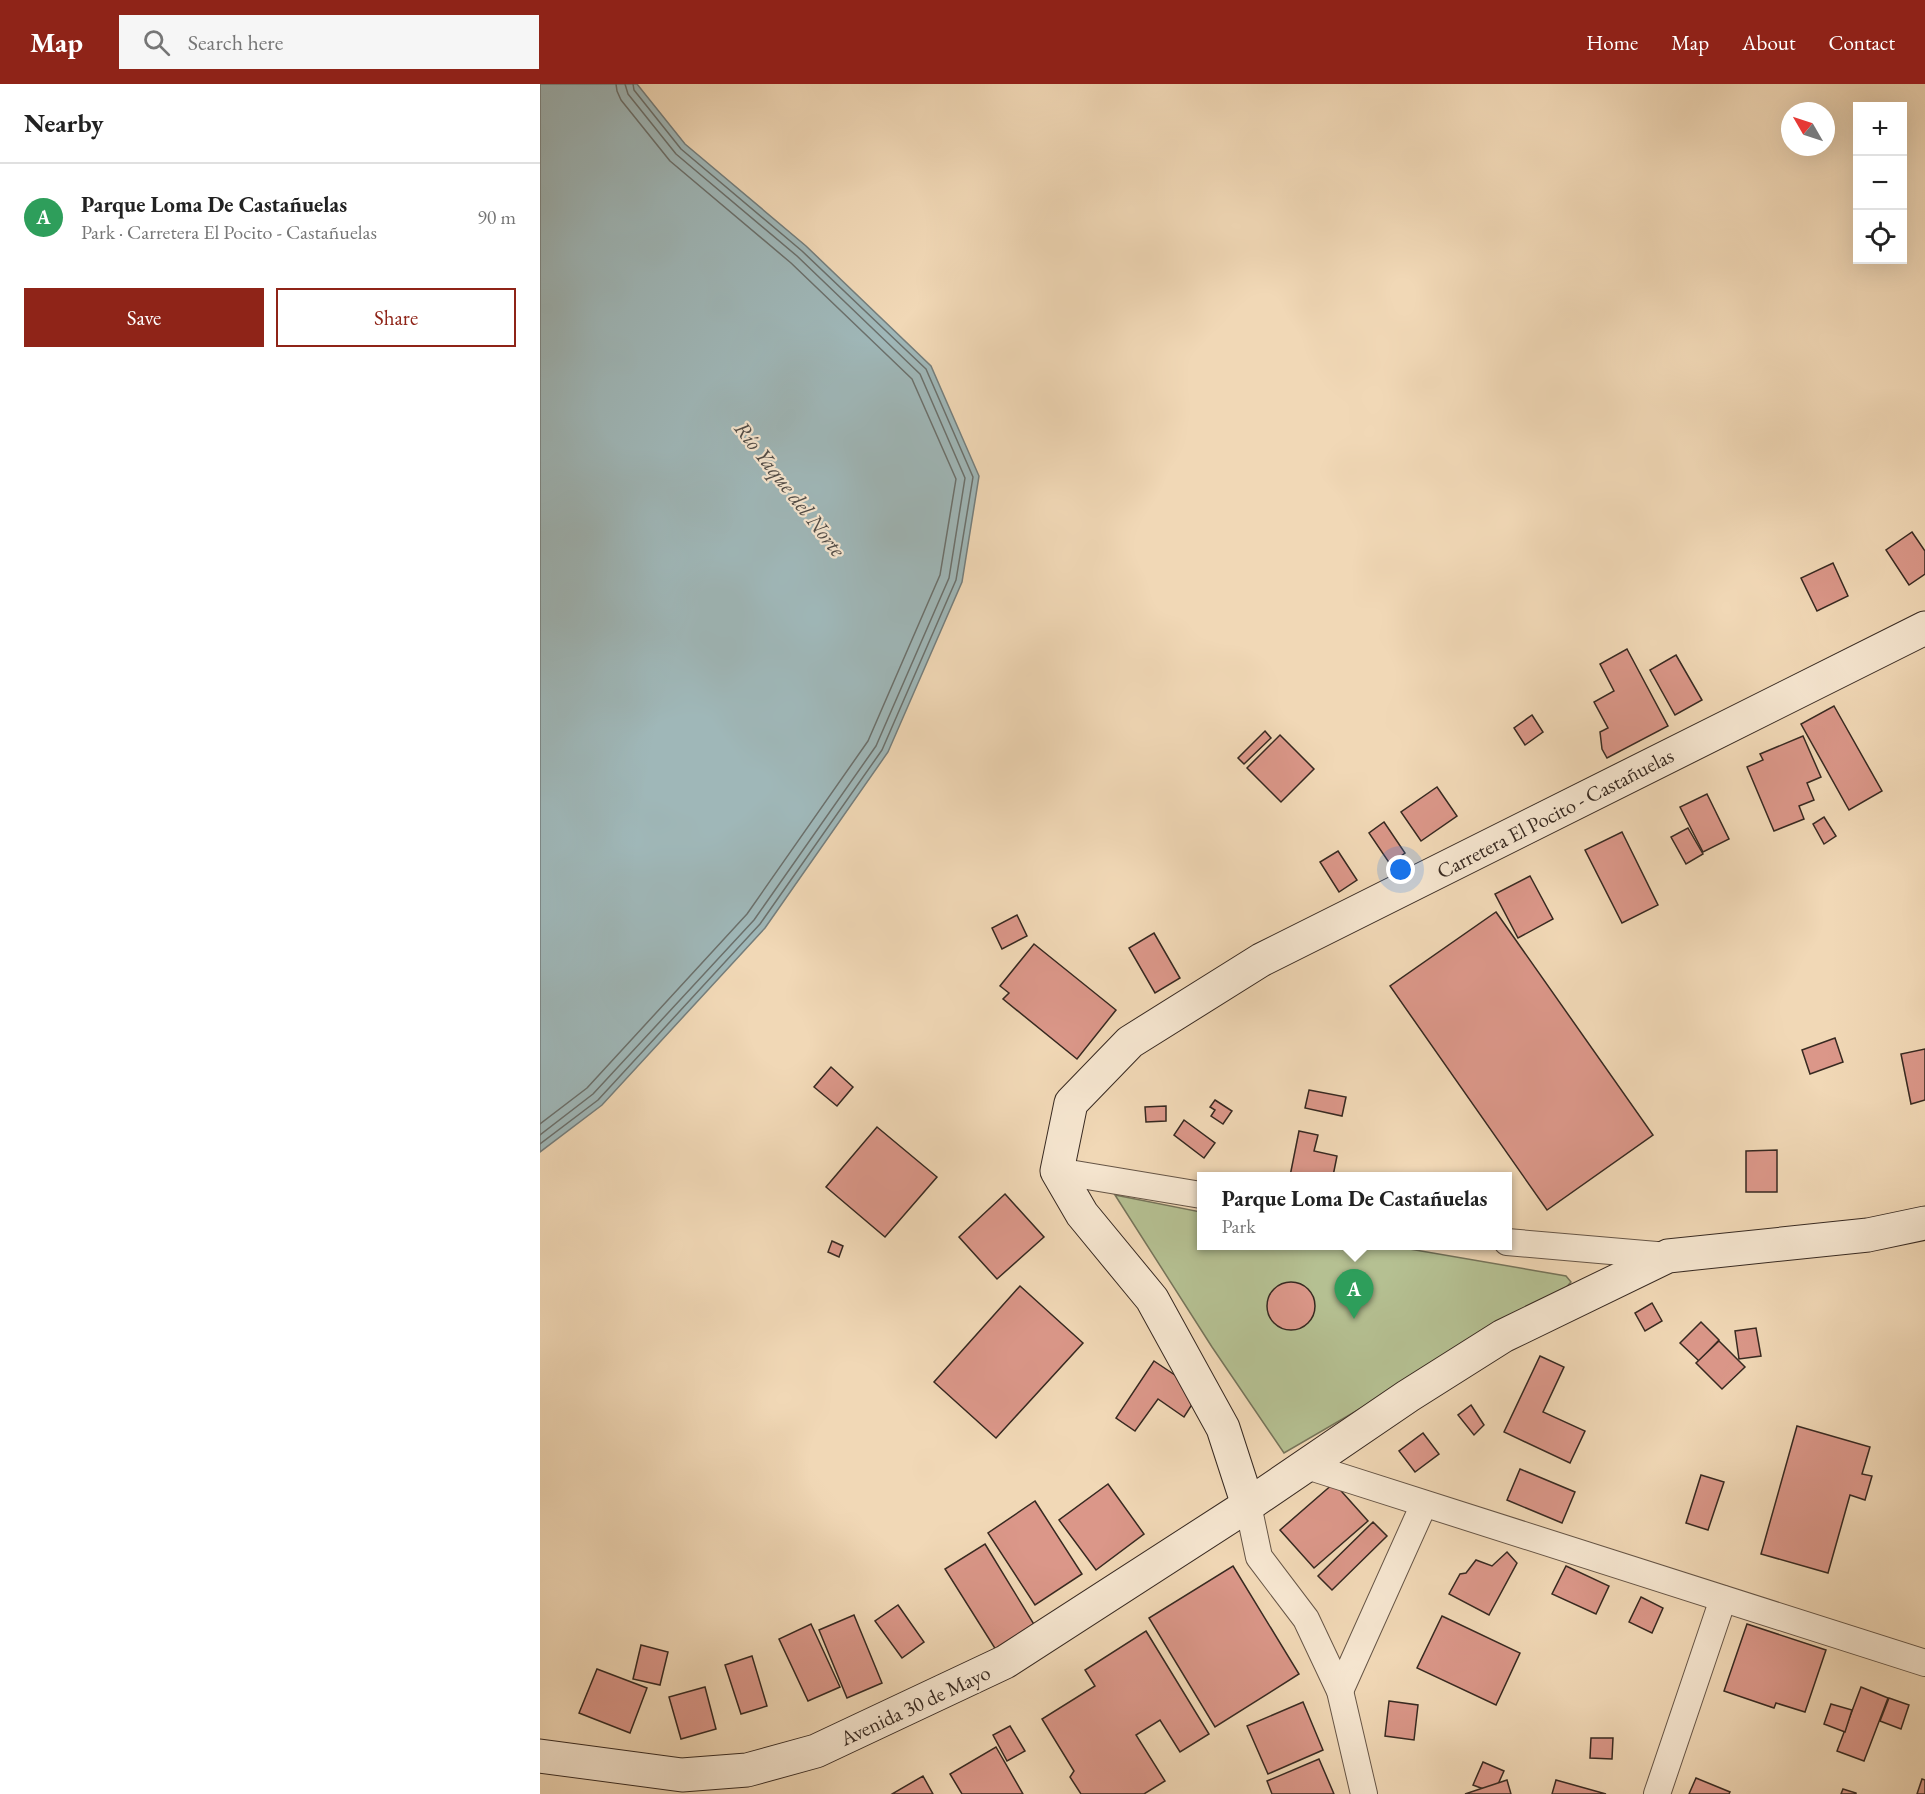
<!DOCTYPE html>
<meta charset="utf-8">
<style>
body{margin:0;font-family:"EB Garamond",serif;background:#f6f6f6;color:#222}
.controls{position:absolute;right:18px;top:18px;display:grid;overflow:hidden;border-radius:0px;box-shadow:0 6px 24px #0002}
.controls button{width:54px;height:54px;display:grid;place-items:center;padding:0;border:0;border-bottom:2px solid #e0e0e0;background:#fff;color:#222;font:30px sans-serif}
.compass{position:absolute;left:1241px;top:18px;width:54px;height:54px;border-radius:50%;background:#fff;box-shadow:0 6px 24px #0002;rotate:309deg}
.you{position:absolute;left:861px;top:786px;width:21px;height:21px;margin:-15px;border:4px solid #fff;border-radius:50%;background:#1a73e8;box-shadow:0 0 0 9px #1a73e833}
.badge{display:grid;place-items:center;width:39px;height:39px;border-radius:50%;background:#8f2418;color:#fff;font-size:20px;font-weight:700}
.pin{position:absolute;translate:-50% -50px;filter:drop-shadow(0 2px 3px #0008)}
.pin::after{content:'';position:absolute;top:32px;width:21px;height:18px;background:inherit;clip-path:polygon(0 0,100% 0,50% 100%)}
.popup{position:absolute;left:657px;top:1088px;width:315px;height:78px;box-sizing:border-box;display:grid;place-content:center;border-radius:0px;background:#fff;filter:drop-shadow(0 2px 4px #0005);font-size:20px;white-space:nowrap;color:#767676}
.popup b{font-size:22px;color:#222}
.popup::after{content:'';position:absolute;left:50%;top:100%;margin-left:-12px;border:12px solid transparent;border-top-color:#fff}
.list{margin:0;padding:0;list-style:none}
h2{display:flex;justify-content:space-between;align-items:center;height:78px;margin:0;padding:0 24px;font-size:26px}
h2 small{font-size:20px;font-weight:400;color:#767676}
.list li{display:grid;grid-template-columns:39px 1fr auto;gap:18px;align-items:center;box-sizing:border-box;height:108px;padding:0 24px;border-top:2px solid #e0e0e0}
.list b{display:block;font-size:22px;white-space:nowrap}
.list p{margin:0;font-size:20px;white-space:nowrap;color:#767676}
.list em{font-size:20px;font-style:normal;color:#767676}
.actions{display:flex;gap:12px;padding:18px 24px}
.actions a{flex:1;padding:14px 0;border:2px solid #8f2418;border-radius:0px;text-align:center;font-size:21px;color:#8f2418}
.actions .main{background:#8f2418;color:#fff}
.icon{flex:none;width:33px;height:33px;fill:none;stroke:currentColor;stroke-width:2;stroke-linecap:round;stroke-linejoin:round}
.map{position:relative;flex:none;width:1385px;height:1710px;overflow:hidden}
header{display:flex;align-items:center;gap:36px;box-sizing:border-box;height:84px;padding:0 30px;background:#8f2418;color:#fff}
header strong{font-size:28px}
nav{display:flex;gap:33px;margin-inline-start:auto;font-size:21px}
.search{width:420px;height:54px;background:#f6f6f6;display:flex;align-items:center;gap:15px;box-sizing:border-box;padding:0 21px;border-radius:0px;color:#767676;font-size:22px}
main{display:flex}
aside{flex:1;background:#fff}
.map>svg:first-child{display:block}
.green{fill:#b5c092;stroke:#76745a;stroke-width:1.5}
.water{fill:#9fb7b8;stroke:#757e7c;stroke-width:1.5}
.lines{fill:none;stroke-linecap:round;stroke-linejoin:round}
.shore{stroke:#6b706c;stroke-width:1.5}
.building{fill:#db9789;stroke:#372921;stroke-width:1.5}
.minor-casing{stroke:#665546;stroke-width:28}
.secondary-casing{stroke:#372921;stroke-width:35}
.minor{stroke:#f6e6d0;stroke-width:26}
.secondary{stroke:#f6e6d0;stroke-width:33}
.labels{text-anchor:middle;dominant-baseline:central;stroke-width:4.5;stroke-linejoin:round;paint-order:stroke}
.street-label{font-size:21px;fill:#372921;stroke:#f6e6d0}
.water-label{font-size:22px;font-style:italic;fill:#514c47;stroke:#f6e6d0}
</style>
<header>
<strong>Map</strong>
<div class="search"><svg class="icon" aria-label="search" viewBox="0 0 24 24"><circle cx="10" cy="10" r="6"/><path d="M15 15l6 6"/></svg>Search here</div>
<nav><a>Home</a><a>Map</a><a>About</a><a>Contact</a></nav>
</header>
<main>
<aside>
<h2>Nearby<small></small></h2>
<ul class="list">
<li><span class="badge" style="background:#2e9e5b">A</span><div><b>Parque Loma De Castañuelas</b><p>Park · Carretera El Pocito - Castañuelas</p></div><em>90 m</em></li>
</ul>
<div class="actions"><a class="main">Save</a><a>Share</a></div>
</aside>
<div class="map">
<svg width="1385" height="1710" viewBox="0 0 1385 1710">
<rect width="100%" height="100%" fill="#f1d8b6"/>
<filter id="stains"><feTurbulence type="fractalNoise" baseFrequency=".00333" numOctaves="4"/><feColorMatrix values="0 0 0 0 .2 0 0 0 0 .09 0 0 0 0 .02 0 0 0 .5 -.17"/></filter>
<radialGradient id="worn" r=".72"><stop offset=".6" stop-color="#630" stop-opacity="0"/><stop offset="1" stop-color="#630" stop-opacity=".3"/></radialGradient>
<polygon class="green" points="575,1111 661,1128 661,1162 852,1162 1026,1192 1031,1198 1023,1207 744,1369 672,1263"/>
<polygon class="water" points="0,0 97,0 145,60 266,162 391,282 439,392 422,498 348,668 225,844 62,1021 0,1068"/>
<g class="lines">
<g class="shore">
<polyline points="0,1040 47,1004 207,830 328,657 400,491 416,395 372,295 251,179 130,77 81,16 77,7 76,0"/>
<polyline points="0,1051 53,1010 214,836 336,662 409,494 425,394 380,290 257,172 136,70 88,10 85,0"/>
<polyline points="0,1060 58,1016 220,840 342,666 416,496 433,393 386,285 262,167 141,65 94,6 93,0"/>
</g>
</g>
<g class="building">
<polygon points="1372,448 1385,467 1385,490 1369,501 1346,466"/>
<polygon points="1293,479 1308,512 1277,527 1261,494"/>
<polygon points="1087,565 1128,642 1067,674 1062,665 1060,648 1068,644 1054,618 1074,607 1060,580"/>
<polygon points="1136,571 1162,616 1135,631 1110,586"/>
<polygon points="1294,622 1342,707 1309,726 1261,640"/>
<polygon points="992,631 1003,648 985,661 974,644"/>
<polygon points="725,647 731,654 704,680 698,674"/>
<polygon points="740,651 774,685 741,718 707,684"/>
<polygon points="1263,652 1281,693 1267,699 1274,716 1259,722 1264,735 1234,747 1207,683 1223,676 1220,670"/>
<polygon points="897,703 917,732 881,757 861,728"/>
<polygon points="1167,710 1189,755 1163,768 1140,723"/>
<polygon points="1284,733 1296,752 1284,760 1273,740"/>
<polygon points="844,738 865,769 850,780 829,749"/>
<polygon points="1148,744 1163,770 1146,780 1131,753"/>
<polygon points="1082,748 1118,821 1082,839 1045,766"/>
<polygon points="798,767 817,796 799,808 780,778"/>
<polygon points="990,792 1013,835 978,854 955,810"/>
<polygon points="956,828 1113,1051 1007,1126 850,902"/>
<polygon points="477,831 487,852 462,865 452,844"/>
<polygon points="614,849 640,894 615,909 589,864"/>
<polygon points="494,860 576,926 537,975 463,915 469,909 460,902"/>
<polygon points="1295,954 1303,978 1270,990 1262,966"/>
<polygon points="1385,965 1385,1016 1371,1020 1361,970"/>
<polygon points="291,983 313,1003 297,1022 274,1003"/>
<polygon points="769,1006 806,1013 802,1032 765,1024"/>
<polygon points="675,1016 692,1027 683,1040 671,1032 675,1026 670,1023"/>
<polygon points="626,1022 626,1037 606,1038 605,1023"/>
<polygon points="644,1036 675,1059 664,1074 634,1051"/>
<polygon points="337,1043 397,1093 345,1153 286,1103"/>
<polygon points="759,1047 778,1051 774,1067 797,1072 793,1092 750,1092"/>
<polygon points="1237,1066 1237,1108 1206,1108 1206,1067"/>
<polygon points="465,1110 504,1153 457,1195 419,1153"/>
<polygon points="292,1157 303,1162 299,1173 288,1168"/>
<circle cx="751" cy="1222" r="24"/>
<polygon points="480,1202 543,1259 456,1354 394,1298"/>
<polygon points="1112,1219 1122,1237 1105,1247 1095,1229"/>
<polygon points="1161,1238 1179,1256 1159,1277 1140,1259"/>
<polygon points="1216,1244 1221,1272 1199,1275 1195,1247"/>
<polygon points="1179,1257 1205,1283 1182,1305 1156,1279"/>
<polygon points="1000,1272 1024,1283 1003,1328 1045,1347 1030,1379 964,1348"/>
<polygon points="614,1277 660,1308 644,1333 618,1315 595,1347 576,1334"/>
<polygon points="931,1321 944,1341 934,1351 918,1331"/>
<polygon points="1257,1342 1330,1363 1322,1390 1332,1392 1325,1416 1310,1411 1288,1489 1221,1470"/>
<polygon points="883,1349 899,1370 875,1388 859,1367"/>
<polygon points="980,1385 1035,1408 1022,1439 967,1416"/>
<polygon points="1161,1391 1184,1398 1168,1446 1146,1439"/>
<polygon points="794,1399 828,1437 774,1484 740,1446"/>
<polygon points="568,1400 604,1450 556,1486 519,1436"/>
<polygon points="495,1417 542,1490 495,1521 448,1449"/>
<polygon points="833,1438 847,1452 792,1506 778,1492"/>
<polygon points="445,1460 495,1542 456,1566 405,1485"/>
<polygon points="967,1468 977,1479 949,1531 909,1510 920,1490 926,1489 936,1476 952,1482"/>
<polygon points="693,1482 759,1590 675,1643 609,1534"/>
<polygon points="1026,1482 1069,1502 1056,1530 1012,1510"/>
<polygon points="1101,1513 1123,1524 1112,1549 1089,1538"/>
<polygon points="358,1521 384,1558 362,1574 335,1537"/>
<polygon points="314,1531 342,1599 307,1614 279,1546"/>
<polygon points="902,1532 980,1569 956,1621 877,1584"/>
<polygon points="271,1540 300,1603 268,1617 239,1555"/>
<polygon points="1207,1540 1286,1566 1265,1628 1236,1619 1234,1624 1184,1607"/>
<polygon points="606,1547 669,1650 640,1668 620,1636 596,1651 625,1697 604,1710 541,1710 530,1693 534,1687 502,1635 555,1602 545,1586"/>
<polygon points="101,1561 128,1568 120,1601 93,1595"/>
<polygon points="212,1572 227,1622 201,1630 185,1581"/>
<polygon points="57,1585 107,1604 90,1649 39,1629"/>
<polygon points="165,1603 176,1645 141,1655 129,1613"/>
<polygon points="1321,1603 1348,1614 1324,1677 1297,1667"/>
<polygon points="1349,1614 1369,1621 1361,1645 1340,1637"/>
<polygon points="849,1617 878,1621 874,1656 845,1652"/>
<polygon points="763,1618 783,1666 728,1690 707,1642"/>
<polygon points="1291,1620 1312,1626 1305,1648 1284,1640"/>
<polygon points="470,1642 485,1667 467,1677 453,1651"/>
<polygon points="1051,1654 1073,1654 1072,1675 1050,1674"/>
<polygon points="456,1663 483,1710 422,1710 410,1690"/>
<polygon points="779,1675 794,1710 732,1710 727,1697"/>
<polygon points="943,1678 964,1687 954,1709 933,1701"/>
<polygon points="383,1692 393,1710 352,1710"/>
<polygon points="1156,1694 1190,1708 1189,1710 1149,1710"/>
<polygon points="1382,1695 1385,1696 1385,1710 1377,1710"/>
<polygon points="967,1696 971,1710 925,1710"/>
<polygon points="1016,1696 1066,1710 1012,1710"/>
<polygon points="1303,1705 1316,1709 1316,1710 1301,1710"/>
</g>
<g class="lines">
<g class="minor-casing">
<g id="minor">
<polyline points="517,1087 661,1111"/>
<polyline points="967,1158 1128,1172"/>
<polyline points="767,1382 1385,1579"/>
<polyline points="708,1421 719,1473 766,1535 800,1607 824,1710"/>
<polyline points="800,1607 884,1420"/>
<polyline points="1117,1710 1183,1515"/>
</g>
</g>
<g class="secondary-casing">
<g id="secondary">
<polyline points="708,1421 683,1344 612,1215 542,1130 517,1087 531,1019 590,958 721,876 1385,544"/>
<polyline points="0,1672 142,1691 207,1686 276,1667 465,1578 708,1421 868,1312 963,1252 1128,1172 1328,1151 1385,1139"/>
</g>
</g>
<use href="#minor" class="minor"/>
<use href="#secondary" class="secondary"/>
</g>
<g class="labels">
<g class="street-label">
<text transform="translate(1015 729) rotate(-27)">Carretera El Pocito - Castañuelas</text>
<text transform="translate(375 1621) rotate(-25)">Avenida 30 de Mayo</text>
</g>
<g class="water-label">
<text transform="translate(250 405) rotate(52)">Río Yaque del Norte</text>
</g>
</g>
<rect width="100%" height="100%" filter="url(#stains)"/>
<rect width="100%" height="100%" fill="url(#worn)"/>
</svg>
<div class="controls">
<button>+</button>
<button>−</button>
<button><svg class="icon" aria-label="locate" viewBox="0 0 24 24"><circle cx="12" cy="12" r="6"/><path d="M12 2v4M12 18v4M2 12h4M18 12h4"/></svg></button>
</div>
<svg class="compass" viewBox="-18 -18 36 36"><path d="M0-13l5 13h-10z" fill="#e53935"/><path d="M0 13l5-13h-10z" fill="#767676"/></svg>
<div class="you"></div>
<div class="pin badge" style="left:814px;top:1235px;background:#2e9e5b">A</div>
<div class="popup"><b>Parque Loma De Castañuelas</b>Park</div>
</div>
</main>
